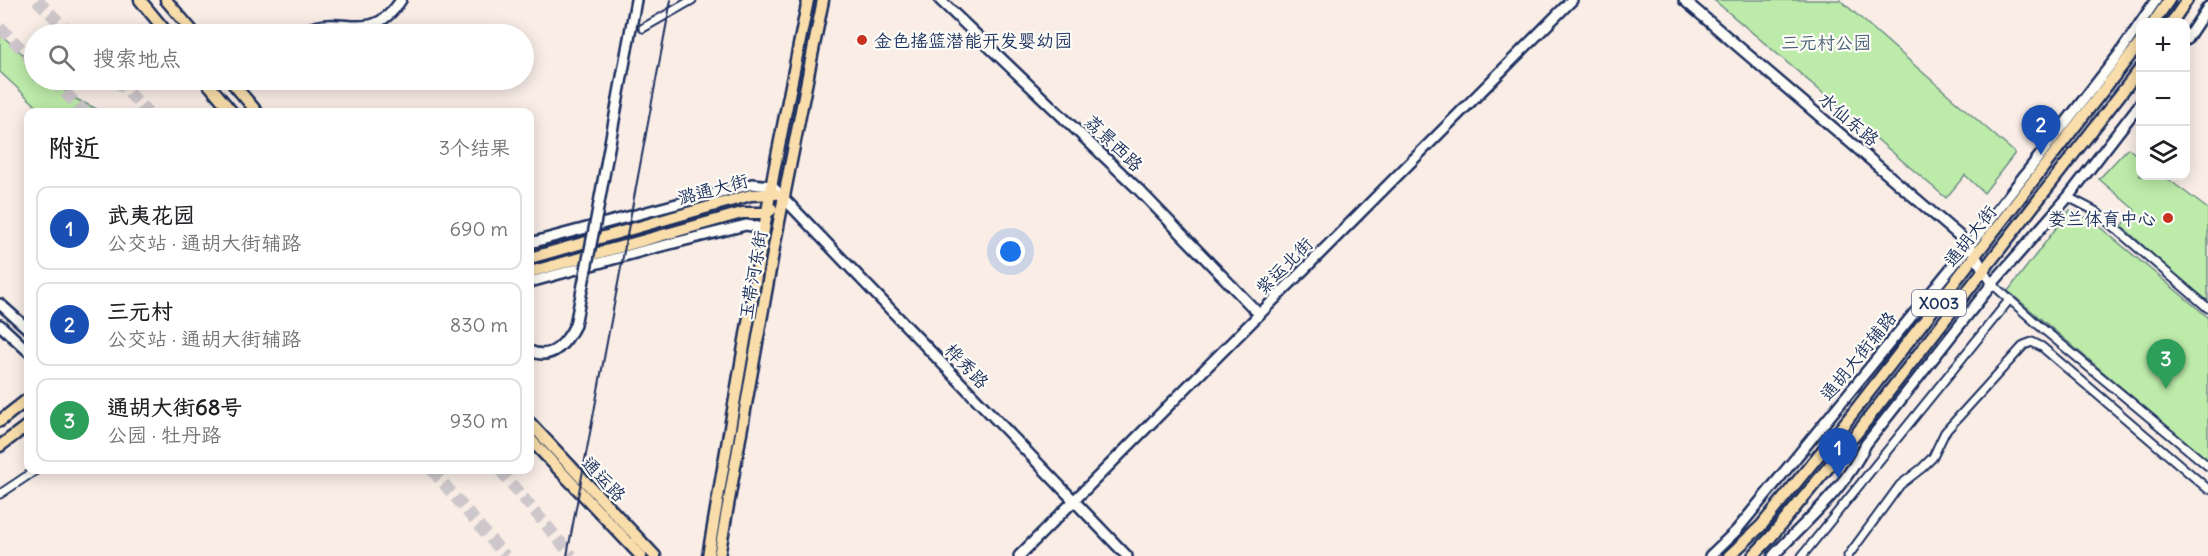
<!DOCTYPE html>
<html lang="zh">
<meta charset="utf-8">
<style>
body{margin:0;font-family:Delius,"LXGW WenKai TC",sans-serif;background:#f6f6f6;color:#202124}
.controls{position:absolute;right:18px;top:18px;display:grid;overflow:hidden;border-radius:12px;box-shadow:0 3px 15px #0003}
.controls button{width:54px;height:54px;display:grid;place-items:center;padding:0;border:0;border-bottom:2px solid #e0e0e0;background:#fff;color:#202124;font:30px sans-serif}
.you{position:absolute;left:1011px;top:252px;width:21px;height:21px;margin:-15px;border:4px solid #fff;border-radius:50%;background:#1a73e8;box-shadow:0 0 0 9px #1a73e833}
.badge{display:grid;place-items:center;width:39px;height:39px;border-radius:50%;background:#7c3aed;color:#fff;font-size:20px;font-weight:700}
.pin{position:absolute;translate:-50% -50px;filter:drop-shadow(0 2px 3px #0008)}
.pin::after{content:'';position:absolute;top:32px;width:21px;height:18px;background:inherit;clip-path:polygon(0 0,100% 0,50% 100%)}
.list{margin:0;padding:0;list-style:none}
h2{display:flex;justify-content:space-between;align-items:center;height:78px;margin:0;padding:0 24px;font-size:26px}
h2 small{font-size:20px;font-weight:400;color:#757577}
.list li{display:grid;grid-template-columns:39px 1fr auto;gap:18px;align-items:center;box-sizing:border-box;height:84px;margin:0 12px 12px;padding:0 12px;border:2px solid #e0e0e0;border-radius:12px}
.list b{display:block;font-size:22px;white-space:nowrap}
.list p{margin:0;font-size:20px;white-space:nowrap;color:#757577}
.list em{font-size:20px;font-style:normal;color:#757577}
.icon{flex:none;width:33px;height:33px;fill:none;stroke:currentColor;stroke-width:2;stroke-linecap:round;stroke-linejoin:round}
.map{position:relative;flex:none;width:2208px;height:556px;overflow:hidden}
.search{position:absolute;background:#fff;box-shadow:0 3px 15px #0003;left:24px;top:24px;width:510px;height:66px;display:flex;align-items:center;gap:15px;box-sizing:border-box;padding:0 21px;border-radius:33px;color:#757577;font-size:22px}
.panel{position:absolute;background:#fff;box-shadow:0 3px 15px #0003;left:24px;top:108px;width:510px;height:366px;border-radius:12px}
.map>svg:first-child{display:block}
.green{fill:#bdeba9;stroke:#6c8d84;stroke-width:1.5}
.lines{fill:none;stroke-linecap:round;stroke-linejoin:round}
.highway-tunnel{stroke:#cdc7cb;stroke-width:12;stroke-dasharray:12 6;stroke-linecap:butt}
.street-casing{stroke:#1b2f5e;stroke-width:11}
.secondary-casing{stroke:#1b2f5e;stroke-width:14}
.primary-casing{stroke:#1b2f5e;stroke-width:15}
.street{stroke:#fdfcf7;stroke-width:7}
.secondary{stroke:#fdfcf7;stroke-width:9}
.primary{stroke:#f9deab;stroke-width:10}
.rail{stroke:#1b2f5e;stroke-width:2}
.secondary-bridge-casing{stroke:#1b2f5e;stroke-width:14;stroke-linecap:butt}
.secondary-bridge{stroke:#fdfcf7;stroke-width:9}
.poi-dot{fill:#c8321e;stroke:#fdfcf7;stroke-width:2}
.labels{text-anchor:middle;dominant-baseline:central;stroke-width:4.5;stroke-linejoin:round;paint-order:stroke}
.shield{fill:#fdfcf7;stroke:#5f6c8c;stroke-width:1.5}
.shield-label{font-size:16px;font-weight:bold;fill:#1b2f5e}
.poi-label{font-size:18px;fill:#1b2f5e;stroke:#fdfcf7;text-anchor:start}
.park-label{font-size:18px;fill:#445e71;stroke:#fdfcf7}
.street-label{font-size:18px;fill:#1b2f5e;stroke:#fdfcf7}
</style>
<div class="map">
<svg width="2208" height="556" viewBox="0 0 2208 556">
<rect width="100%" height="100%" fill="#f9ede6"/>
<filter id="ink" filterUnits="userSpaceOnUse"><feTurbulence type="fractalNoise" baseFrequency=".0167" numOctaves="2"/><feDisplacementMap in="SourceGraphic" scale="12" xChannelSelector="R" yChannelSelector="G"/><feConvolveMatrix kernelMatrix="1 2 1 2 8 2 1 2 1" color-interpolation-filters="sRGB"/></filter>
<g filter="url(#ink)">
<g class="green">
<polygon points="1714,0 1840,0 2015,153 1984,193 1965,175 1946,198"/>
<polygon points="0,34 34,64 34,80 52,80 74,98 103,112 43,112 0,72"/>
<polygon points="2128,148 2140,158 2140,176 2164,176 2208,209 2208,301 2175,275 2122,226 2135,210 2099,179"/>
<polygon points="2070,210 2090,219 2208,317 2208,461 2008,291"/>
</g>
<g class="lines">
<g class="highway-tunnel">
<polyline points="37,0 71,34"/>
<polyline points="0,27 34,62"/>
<polyline points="52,80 85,112"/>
<polyline points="116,80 148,112"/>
<polyline points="432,470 505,556"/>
<polyline points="500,470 572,556"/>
</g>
<g class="street-casing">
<g id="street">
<polyline points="643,28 692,0"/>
<polyline points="2068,197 2095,211 2208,308"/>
<polyline points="1983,270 1992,284 2043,329 2208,466"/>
<polyline points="0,494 36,470"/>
<polyline points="1802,556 2010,299"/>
<polyline points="1848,556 1900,485 1922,468 1933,457 1945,432 2024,345 2032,342 2042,347 2208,489"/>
</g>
</g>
<g class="secondary-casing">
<g id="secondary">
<polyline points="940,0 1139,190 1259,314"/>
<polyline points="1684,0 1970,245 1983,270"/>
<path d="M299,34C340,8 368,50 401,0"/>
<polyline points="2186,40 2208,7"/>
<polyline points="597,214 636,0"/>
<polyline points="530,243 752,184 772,186 1127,556"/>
<polyline points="530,282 646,250 746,225 758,227 764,237"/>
<polyline points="0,304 28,329"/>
<polyline points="0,325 28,351"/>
<polyline points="1019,556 1572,0"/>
<polyline points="1710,556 1736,531 1970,245 2120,53 2156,0"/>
<path d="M1773,556C1808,518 1842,493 1866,444L1992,284L2068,197L2140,104"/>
</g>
</g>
<g class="primary-casing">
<g id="primary">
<polyline points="140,0 168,34"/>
<polyline points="166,0 195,34"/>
<polyline points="2154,22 2169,0"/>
<polyline points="2172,22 2187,0"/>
<polyline points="205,80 232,112"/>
<polyline points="230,80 257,112"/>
<polyline points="530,258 751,195 775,194"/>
<polyline points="530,272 742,213 767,213 772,209"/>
<polyline points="0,421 28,399"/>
<polyline points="530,423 655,556"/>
<polyline points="530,439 641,556"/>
<polyline points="0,446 28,425"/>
<polyline points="708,556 774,171 808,0"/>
<polyline points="719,556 775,242 823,0"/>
<polyline points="1729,556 1761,526 1849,418 2140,43"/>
<polyline points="1753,556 1770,538 1860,429 2140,69"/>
</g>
</g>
<use href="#street" class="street"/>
<use href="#secondary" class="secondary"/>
<use href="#primary" class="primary"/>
<polyline class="rail" points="567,556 671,0"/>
<g class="secondary-bridge-casing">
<path id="secondary-bridge" d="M530,351C552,361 566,343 575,325L597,214"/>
</g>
<use href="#secondary-bridge" class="secondary-bridge"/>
</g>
</g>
<g class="poi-dot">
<circle cx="862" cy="40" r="6"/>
<circle cx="2168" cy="218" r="6"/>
</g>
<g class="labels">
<rect class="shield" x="1912" y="290" width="54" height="26" rx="4.5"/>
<g class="shield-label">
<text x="1939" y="303">X003</text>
</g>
<g class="poi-label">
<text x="874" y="40">金色摇篮潜能开发婴幼园</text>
<text x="2156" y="218" text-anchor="end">娄兰体育中心</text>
</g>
<g class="park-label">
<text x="1826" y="42">三元村公园</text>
</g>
<g class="street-label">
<text transform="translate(1849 119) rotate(40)">水仙东路</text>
<text transform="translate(1114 143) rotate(44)">荔景西路</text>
<text transform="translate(713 189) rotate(-15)">潞通大街</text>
<text transform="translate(1970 236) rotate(-52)">通胡大街</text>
<text transform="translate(1284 266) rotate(-45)">紫运北街</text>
<text transform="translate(753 275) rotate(-80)">玉带河东街</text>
<text transform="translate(1858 356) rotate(-51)">通胡大街辅路</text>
<text transform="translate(967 366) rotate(46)">桦秀路</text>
<text transform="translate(604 479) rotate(46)">通运路</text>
</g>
</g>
</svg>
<div class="controls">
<button>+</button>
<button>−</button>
<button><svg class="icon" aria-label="layers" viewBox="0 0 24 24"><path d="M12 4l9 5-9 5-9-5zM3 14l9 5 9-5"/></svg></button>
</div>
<div class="you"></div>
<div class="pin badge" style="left:1838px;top:478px;background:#1a4fb4">1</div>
<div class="pin badge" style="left:2041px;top:155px;background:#1a4fb4">2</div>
<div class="pin badge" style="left:2166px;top:389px;background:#2e9e5b">3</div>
<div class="search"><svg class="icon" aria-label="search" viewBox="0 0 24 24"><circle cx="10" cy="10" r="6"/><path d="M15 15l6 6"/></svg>搜索地点</div>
<section class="panel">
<h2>附近<small>3个结果</small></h2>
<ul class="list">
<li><span class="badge" style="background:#1a4fb4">1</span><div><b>武夷花园</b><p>公交站 · 通胡大街辅路</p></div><em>690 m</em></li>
<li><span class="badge" style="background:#1a4fb4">2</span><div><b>三元村</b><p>公交站 · 通胡大街辅路</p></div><em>830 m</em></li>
<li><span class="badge" style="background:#2e9e5b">3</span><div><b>通胡大街68号</b><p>公园 · 牡丹路</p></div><em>930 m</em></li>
</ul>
</section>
</div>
